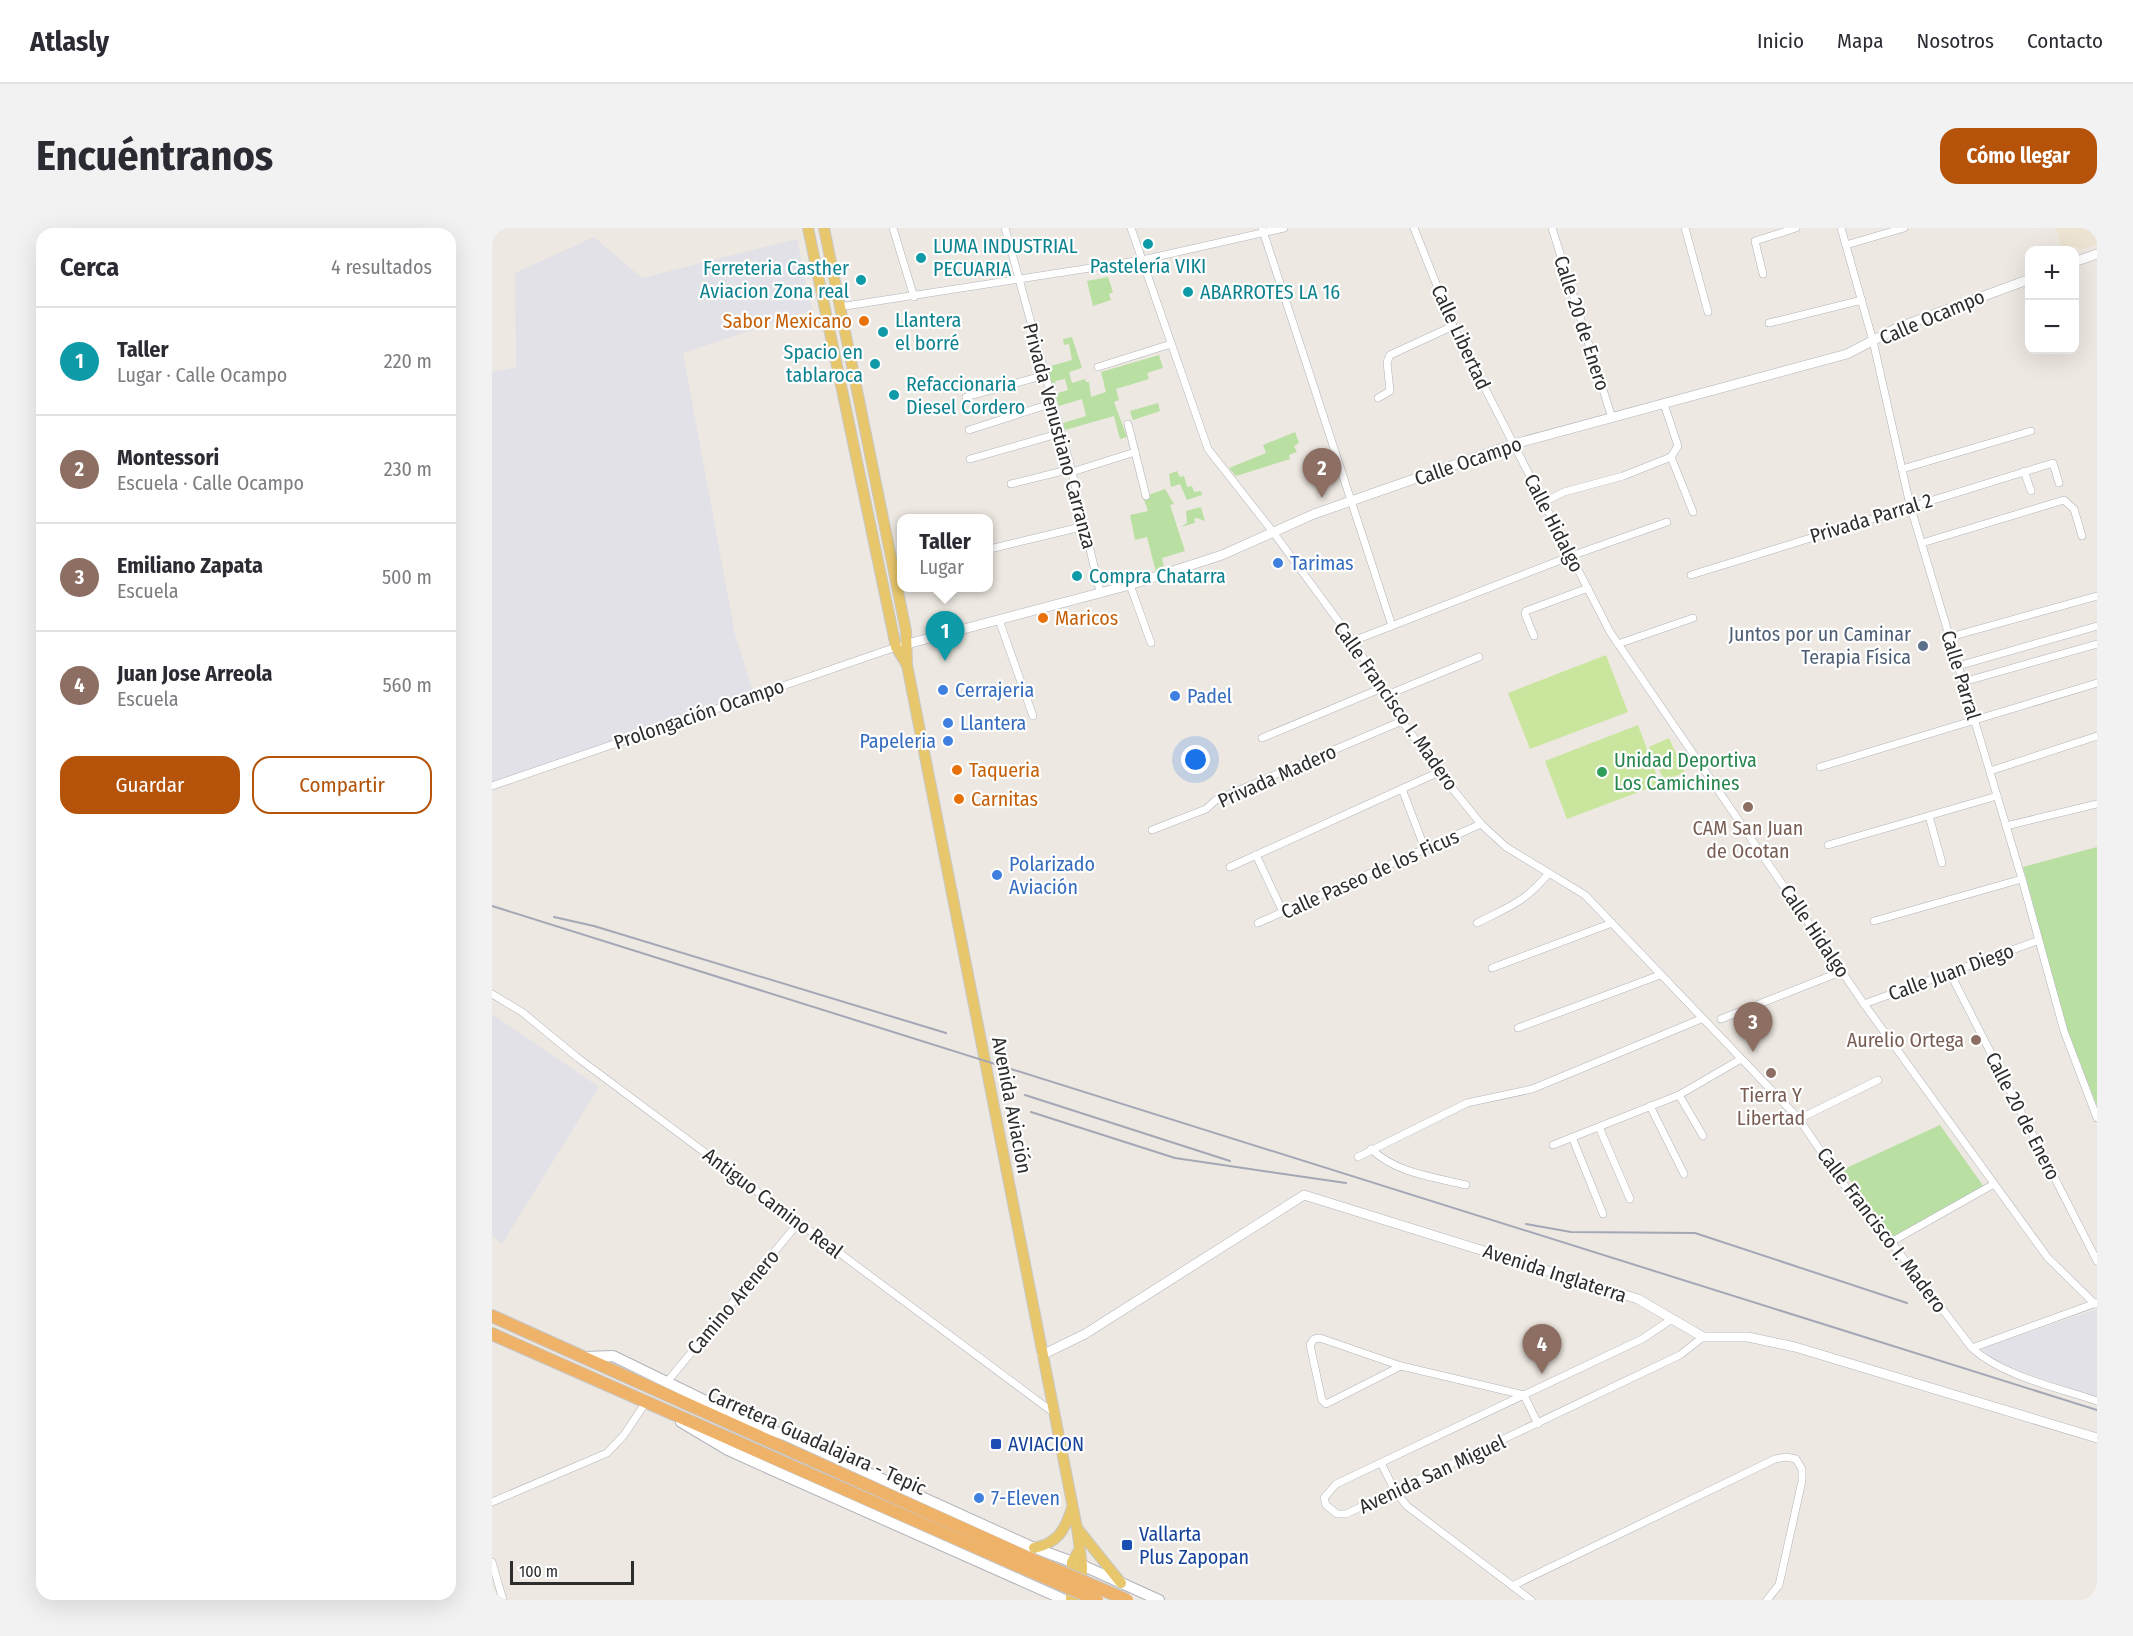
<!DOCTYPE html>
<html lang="es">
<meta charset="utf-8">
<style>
body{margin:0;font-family:"Fira Sans Condensed",sans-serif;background:#f2f2f3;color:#2b2b33}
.controls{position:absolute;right:18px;top:18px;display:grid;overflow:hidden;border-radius:12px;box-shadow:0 6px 24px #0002}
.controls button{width:54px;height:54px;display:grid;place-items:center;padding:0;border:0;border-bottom:2px solid #e1e1e2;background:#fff;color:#2b2b33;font:30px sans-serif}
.scale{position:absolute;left:18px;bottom:15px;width:124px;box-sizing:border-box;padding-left:6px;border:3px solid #2d2d2d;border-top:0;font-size:16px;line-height:21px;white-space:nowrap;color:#2d2d2d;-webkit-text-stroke:4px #fff;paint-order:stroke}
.you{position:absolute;left:704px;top:532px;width:21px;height:21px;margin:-15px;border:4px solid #fff;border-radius:50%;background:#1a73e8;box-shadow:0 0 0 9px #1a73e833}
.badge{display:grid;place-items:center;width:39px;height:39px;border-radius:50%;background:#b45309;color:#fff;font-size:20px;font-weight:700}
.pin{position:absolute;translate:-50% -50px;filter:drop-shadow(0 2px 3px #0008)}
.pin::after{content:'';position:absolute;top:32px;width:21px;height:18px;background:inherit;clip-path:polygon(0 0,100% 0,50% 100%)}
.popup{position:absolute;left:405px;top:286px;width:96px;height:78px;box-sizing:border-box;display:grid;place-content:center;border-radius:12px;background:#fff;filter:drop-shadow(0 2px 4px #0005);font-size:20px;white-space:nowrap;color:#7c7c81}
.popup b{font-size:22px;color:#2b2b33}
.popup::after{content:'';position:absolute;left:50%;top:100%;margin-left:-12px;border:12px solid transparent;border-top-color:#fff}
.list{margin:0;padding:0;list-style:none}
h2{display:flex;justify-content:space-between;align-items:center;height:78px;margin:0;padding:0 24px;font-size:26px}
h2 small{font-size:20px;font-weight:400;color:#7c7c81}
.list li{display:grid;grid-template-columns:39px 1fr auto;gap:18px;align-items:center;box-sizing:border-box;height:108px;padding:0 24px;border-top:2px solid #e1e1e2}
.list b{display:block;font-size:22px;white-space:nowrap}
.list p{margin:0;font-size:20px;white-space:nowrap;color:#7c7c81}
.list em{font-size:20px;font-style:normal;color:#7c7c81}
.actions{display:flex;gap:12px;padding:18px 24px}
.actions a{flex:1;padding:14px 0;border:2px solid #b45309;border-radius:18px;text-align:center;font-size:21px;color:#b45309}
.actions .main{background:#b45309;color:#fff}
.map{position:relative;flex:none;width:1605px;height:1372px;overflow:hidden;border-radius:18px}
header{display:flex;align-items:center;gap:36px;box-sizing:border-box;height:84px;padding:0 30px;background:#fff;border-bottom:2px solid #e1e1e2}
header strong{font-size:28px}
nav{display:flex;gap:33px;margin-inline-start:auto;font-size:21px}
.intro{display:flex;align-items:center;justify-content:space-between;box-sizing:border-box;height:144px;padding:0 36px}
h1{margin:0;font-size:42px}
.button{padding:15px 27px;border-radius:18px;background:#b45309;color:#fff;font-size:21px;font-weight:700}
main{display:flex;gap:36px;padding:0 36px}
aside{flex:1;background:#fff;border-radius:18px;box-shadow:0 6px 24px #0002}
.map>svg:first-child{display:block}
.industrial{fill:#e2e1e7}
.education{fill:#ede3d2}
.green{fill:#b9e0a2}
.pitch{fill:#cae69e}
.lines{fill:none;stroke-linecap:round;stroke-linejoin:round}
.minor-casing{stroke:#b1b3bc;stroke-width:8}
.tertiary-casing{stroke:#b1b3bc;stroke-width:10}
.secondary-casing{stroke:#b1b3bc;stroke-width:12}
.primary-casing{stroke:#c8c8c8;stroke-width:12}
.trunk-casing{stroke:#c8c8c8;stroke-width:14}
.minor{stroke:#fff;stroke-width:7}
.tertiary{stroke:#fff;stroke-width:9}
.secondary{stroke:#fff;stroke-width:10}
.primary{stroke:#e8c66c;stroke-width:10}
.trunk{stroke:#eeb269;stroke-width:12}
.rail{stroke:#a3a7b6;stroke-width:2}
.trunk-bridge-casing{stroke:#c8c8c8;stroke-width:14;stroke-linecap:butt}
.trunk-bridge{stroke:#eeb269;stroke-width:12}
.culture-dot{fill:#0f9aa8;stroke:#fff;stroke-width:2}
.food-dot{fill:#e8710a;stroke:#fff;stroke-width:2}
.shop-dot{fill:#3f7fe0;stroke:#fff;stroke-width:2}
.service-dot{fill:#5c6f8a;stroke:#fff;stroke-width:2}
.leisure-dot{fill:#2e9e5b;stroke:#fff;stroke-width:2}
.education-dot{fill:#8d6e63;stroke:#fff;stroke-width:2}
.transit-dot{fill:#1a4fb4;stroke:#fff;stroke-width:2}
.labels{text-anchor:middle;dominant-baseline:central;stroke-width:4.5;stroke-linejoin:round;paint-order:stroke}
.culture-label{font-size:20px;fill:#0d838f;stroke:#fff;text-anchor:start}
.street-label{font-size:20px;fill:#2d2d2d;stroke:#fff}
.food-label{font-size:20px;fill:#c56008;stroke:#fff;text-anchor:start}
.shop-label{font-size:20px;fill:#366cbe;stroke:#fff;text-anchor:start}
.service-label{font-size:20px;fill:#4e5e75;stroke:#fff;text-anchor:end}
.leisure-label{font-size:20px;fill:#27864d;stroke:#fff;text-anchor:start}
.education-label{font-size:20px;fill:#785e54;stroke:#fff}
.transit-label{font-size:20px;fill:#164399;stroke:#fff;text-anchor:start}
</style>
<header>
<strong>Atlasly</strong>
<nav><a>Inicio</a><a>Mapa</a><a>Nosotros</a><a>Contacto</a></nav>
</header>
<div class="intro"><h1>Encuéntranos</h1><a class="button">Cómo llegar</a></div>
<main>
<aside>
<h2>Cerca<small>4 resultados</small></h2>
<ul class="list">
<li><span class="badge" style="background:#0f9aa8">1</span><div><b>Taller</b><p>Lugar · Calle Ocampo</p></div><em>220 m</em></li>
<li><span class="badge" style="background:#8d6e63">2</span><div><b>Montessori</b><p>Escuela · Calle Ocampo</p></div><em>230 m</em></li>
<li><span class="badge" style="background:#8d6e63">3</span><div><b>Emiliano Zapata</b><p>Escuela</p></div><em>500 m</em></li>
<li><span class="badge" style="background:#8d6e63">4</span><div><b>Juan Jose Arreola</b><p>Escuela</p></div><em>560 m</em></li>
</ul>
<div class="actions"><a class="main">Guardar</a><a>Compartir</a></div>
</aside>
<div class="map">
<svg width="1605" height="1372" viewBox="0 0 1605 1372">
<rect width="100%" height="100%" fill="#ede8e1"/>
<g class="industrial">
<polygon points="102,9 150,50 305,11 320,82 191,125 243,406 262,467 0,558 0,144 24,139 23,45"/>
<polygon points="0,786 107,859 10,1016 0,1008"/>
<polygon points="1605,1081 1605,1170 1498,1132 1491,1120"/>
</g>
<polygon class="education" points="1564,0 1605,0 1605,17 1587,22 1586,19 1570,22"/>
<g class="green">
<polygon points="616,49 621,64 617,66 619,72 601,78 595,53"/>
<polygon points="580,109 590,140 577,144 580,155 593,151 594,154 597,154 599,169 614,164 609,144 667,127 671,140 655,145 657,151 624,161 627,172 622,174 635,209 628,211 622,188 573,202 571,195 594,188 590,171 567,178 563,166 576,162 573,151 563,153 564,158 561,159 555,139 580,132 577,116 572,117 571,111"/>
<polygon points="666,175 668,183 641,192 638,183"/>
<polygon points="803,204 807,215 802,218 805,224 797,227 798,231 744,248 737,240 774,225 771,217"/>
<polygon points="685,243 688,249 692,248 695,259 700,258 702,264 709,263 710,267 695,272 688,256 679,259 677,246"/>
<polygon points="673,261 682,276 678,277 693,323 670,330 672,340 664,344 655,309 643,312 638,287 656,283 651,269"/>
<polygon points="709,279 713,293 705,290 702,291 703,295 689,299 695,295 694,283"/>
<polygon points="1605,619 1605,878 1574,800 1531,639"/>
<polygon points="1448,897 1492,959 1402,1010 1350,942"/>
</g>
<g class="pitch">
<polygon points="1114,427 1136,484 1038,521 1016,465"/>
<polygon points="1146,497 1168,556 1075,591 1053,533"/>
<polygon points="1177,510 1193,545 1172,552 1157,519"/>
</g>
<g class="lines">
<g class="minor-casing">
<g id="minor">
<polyline points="401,0 422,69"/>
<polyline points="513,0 580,244 608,364"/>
<path d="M639,0L716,221L781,304L861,413L910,493L947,544L989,596L1014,619L1093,667L1307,891L1349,953L1399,1014L1480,1120C1510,1148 1567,1160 1605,1173"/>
<polyline points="770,0 900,398"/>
<polyline points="922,0 961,98 1118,404 1372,776 1556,1030 1603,1076"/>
<polyline points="1060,0 1120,190"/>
<polyline points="1193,0 1216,84"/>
<polyline points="1349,0 1381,113 1418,277 1530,651 1572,803 1605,890"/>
<polyline points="1354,17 1412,0"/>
<polyline points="1271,46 1263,13 1304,0"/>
<polyline points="347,79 650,32 792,0"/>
<polyline points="1277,95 1370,72"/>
<polyline points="606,139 679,116"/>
<polyline points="474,169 553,147"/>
<polyline points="886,170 898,163 895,134 898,127 961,98"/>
<polyline points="1172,176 1186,218 1179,229 1201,284"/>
<polyline points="636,196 654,268"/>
<polyline points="477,202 561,175"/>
<polyline points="478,231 569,205"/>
<polyline points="1410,241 1539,203"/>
<polyline points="1532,243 1539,263"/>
<polyline points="580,244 643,224"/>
<polyline points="519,256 579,241"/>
<polyline points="1052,274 1072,264 1131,248 1179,229"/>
<polyline points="1430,315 1572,272 1582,281 1590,308"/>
<polyline points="498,321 593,298"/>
<polyline points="1199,347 1561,235 1567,255"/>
<polyline points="638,357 659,415"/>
<polyline points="507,392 541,488"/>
<polyline points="1042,408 1033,386 1034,383 1096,360"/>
<polyline points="1458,409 1605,368"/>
<polyline points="861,413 1079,328 1175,294"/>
<polyline points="1126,416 1201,390"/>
<polyline points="1466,438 1605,398"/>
<polyline points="1471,454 1605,416"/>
<polyline points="895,467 987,429"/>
<polyline points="770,510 890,460"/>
<polyline points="1328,539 1605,455"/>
<polyline points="1498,543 1605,508"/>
<polyline points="0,558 407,418"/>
<polyline points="910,561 933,621"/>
<polyline points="1437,588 1450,635"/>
<polyline points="1514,598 1605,576"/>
<polyline points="660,602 714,581 724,572 910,493"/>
<polyline points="1336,617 1505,568"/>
<polyline points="764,627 791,684"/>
<polyline points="738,639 947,544"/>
<polyline points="1382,693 1530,651"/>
<polyline points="766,695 989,596"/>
<path d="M985,695C1018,678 1032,675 1057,645"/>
<polyline points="1000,740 1120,695"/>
<polyline points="1457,743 1605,1033"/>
<polyline points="0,766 30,784 86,830 562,1185"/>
<polyline points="1372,776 1545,713"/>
<polyline points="1229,791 1351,743"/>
<polyline points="1026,800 1168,747"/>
<polyline points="1187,867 1211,908"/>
<polyline points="1158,878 1192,946"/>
<polyline points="1307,891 1386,852"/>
<polyline points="1107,899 1138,971"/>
<polyline points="1080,909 1111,986"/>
<polyline points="1061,917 1187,867 1249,831"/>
<path d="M879,921C904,945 941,949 974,957"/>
<polyline points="866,929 975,875 1040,861 1209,791"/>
<polyline points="1399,1014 1502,956"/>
<polyline points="1180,1091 1150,1111 844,1256 832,1270 834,1277 845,1286 854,1286 1188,1127 1211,1109"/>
<polyline points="1480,1120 1604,1075"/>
<polyline points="909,1138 834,1176 830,1172 818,1117 822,1111 828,1110 909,1138 1032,1167 1046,1196"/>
<polyline points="175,1154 307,994"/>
<polyline points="889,1235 903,1263 915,1278 1039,1372"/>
<polyline points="0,1274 115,1225 132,1207 154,1174"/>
<polyline points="0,1334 11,1372"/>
<polyline points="1020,1358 1283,1231 1294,1229 1304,1231 1310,1241 1310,1253 1287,1357 1275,1372"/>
</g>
</g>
<g class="tertiary-casing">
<g id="tertiary">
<polyline points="1582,34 1605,26"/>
<polyline points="415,416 638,357 730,327 822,286 1022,216 1355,126 1405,100 1538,51"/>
<polyline points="550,1127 593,1106 812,967 1146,1071 1211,1109 1256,1109 1303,1119 1605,1210"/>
</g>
</g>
<g class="secondary-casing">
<g id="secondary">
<polyline points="93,1129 121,1128 261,1196 293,1207 542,1320 592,1338 667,1372"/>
<polyline points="189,1194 236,1222 278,1241 573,1372"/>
</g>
</g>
<g class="primary-casing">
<g id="primary">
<polyline points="316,0 404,419 415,437"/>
<polyline points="332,0 414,403 415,437 585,1300 590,1338 589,1372"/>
<polyline points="585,1300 629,1355"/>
<path d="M542,1320C566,1315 573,1302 580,1280"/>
<polyline points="579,1372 580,1334 586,1324"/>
</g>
</g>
<g class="trunk-casing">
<g id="trunk">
<polyline points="0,1088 539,1331"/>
<polyline points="0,1106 533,1341"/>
</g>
</g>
<use href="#minor" class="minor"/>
<use href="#tertiary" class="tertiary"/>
<use href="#secondary" class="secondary"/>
<use href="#primary" class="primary"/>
<use href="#trunk" class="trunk"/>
<g class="rail">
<polyline points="0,678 1605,1182"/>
<polyline points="62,689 102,698 454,805"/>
<polyline points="533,867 738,933"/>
<polyline points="539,884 683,930 854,955"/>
<polyline points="1034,996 1079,1004 1203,1005 1415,1075"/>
</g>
<g class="trunk-bridge-casing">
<g id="trunk-bridge">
<polyline points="539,1331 635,1372"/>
<polyline points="533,1341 605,1372"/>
</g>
</g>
<use href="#trunk-bridge" class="trunk-bridge"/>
</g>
<g class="culture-dot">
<circle cx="656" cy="16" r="6"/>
<circle cx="429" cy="30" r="6"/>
<circle cx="369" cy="52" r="6"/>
<circle cx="696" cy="64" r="6"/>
<circle cx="391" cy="104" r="6"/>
<circle cx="383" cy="136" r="6"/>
<circle cx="402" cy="167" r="6"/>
<circle cx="585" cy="348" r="6"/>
</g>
<g class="food-dot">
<circle cx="372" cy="93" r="6"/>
<circle cx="551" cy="390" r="6"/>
<circle cx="465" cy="542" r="6"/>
<circle cx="467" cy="571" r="6"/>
</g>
<g class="shop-dot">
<circle cx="786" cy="335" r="6"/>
<circle cx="451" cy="462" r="6"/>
<circle cx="683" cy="468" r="6"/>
<circle cx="456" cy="495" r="6"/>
<circle cx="456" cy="513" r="6"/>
<circle cx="505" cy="647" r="6"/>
<circle cx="487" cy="1270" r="6"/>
</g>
<circle class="service-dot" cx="1431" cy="418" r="6"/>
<circle class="leisure-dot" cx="1110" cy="544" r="6"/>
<g class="education-dot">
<circle cx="1256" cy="579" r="6"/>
<circle cx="1484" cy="812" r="6"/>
<circle cx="1279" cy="845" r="6"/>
</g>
<g class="transit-dot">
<rect x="498" y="1210" width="12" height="12" rx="3"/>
<rect x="629" y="1311" width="12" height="12" rx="3"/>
</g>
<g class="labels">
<g class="culture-label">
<text x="441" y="18">LUMA INDUSTRIAL<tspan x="441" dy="23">PECUARIA</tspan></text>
<text x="656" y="38" text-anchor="middle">Pastelería VIKI</text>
<text x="357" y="40" text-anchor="end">Ferreteria Casther<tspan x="357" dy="23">Aviacion Zona real</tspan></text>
<text x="708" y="64">ABARROTES LA 16</text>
<text x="403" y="92">Llantera<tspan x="403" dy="23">el borré</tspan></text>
<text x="371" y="124" text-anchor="end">Spacio en<tspan x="371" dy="23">tablaroca</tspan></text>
<text x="414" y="156">Refaccionaria<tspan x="414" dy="23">Diesel Cordero</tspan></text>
<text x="597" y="348">Compra Chatarra</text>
</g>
<g class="street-label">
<text transform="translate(1440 89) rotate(-23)">Calle Ocampo</text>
<text transform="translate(1090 95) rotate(72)">Calle 20 de Enero</text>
<text transform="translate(969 109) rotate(65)">Calle Libertad</text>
<text transform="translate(568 208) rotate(75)">Privada Venustiano Carranza</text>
<text transform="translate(976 233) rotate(-19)">Calle Ocampo</text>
<text transform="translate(1379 290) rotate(-17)">Privada Parral 2</text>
<text transform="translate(1062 295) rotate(63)">Calle Hidalgo</text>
<text transform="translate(1469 447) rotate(73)">Calle Parral</text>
<text transform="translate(904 478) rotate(55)">Calle Francisco I. Madero</text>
<text transform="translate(207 486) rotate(-19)">Prolongación Ocampo</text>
<text transform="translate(785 548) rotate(-24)">Privada Madero</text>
<text transform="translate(878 646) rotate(-24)">Calle Paseo de los Ficus</text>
<text transform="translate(1323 703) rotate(56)">Calle Hidalgo</text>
<text transform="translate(1459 744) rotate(-20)">Calle Juan Diego</text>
<text transform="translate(520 877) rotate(79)">Avenida Aviación</text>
<text transform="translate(1531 888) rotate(63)">Calle 20 de Enero</text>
<text transform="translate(281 975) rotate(37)">Antiguo Camino Real</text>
<text transform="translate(1390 1002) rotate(53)">Calle Francisco I. Madero</text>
<text transform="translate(1063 1045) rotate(18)">Avenida Inglaterra</text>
<text transform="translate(241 1074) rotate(-50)">Camino Arenero</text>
<text transform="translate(325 1213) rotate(24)">Carretera Guadalajara - Tepic</text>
<text transform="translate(940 1246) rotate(-25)">Avenida San Miguel</text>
</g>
<g class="food-label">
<text x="360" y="93" text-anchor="end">Sabor Mexicano</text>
<text x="563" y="390">Maricos</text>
<text x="477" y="542">Taqueria</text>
<text x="479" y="571">Carnitas</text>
</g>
<g class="shop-label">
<text x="798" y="335">Tarimas</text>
<text x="463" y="462">Cerrajeria</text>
<text x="695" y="468">Padel</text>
<text x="468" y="495">Llantera</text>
<text x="444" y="513" text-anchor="end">Papeleria</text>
<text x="517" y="636">Polarizado<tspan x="517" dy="23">Aviación</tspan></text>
<text x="499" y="1270">7-Eleven</text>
</g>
<g class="service-label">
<text x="1419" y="406">Juntos por un Caminar<tspan x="1419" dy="23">Terapia Física</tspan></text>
</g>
<g class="leisure-label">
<text x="1122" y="532">Unidad Deportiva<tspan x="1122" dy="23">Los Camichines</tspan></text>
</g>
<g class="education-label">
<text x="1256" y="600">CAM San Juan<tspan x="1256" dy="23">de Ocotan</tspan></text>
<text x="1472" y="812" text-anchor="end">Aurelio Ortega</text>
<text x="1279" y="867">Tierra Y<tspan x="1279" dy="23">Libertad</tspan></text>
</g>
<g class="transit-label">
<text x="516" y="1216">AVIACION</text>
<text x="647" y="1306">Vallarta<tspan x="647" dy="23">Plus Zapopan</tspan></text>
</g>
</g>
</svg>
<div class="controls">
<button>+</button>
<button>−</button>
</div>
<div class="scale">100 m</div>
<div class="you"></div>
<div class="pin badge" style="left:453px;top:433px;background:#0f9aa8">1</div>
<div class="popup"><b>Taller</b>Lugar</div>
<div class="pin badge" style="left:830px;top:270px;background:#8d6e63">2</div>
<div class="pin badge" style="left:1261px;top:824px;background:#8d6e63">3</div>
<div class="pin badge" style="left:1050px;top:1146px;background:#8d6e63">4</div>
</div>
</main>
